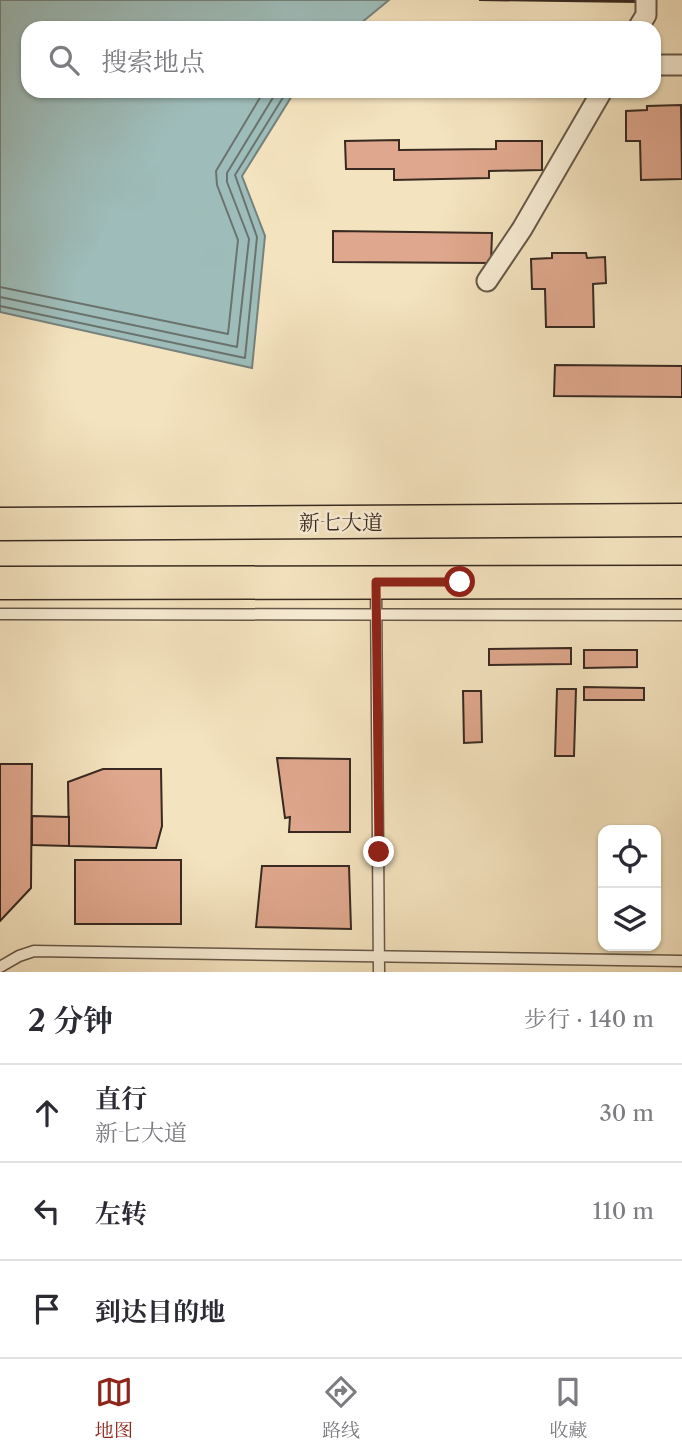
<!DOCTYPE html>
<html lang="zh">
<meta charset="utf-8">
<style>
body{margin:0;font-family:"Libre Caslon Text","Noto Serif SC",serif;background:#f2f2f3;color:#2b2b33}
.controls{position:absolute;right:21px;bottom:21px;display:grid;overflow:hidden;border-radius:14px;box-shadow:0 2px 5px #0004}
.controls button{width:63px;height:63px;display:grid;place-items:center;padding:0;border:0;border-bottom:2px solid #e1e1e2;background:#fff;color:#2b2b33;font:35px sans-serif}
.stop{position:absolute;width:21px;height:21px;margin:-16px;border:5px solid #8f2418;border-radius:50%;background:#fff}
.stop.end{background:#8f2418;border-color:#fff;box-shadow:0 2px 7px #0008}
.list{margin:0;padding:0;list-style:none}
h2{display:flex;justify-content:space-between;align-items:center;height:91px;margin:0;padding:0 28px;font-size:30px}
h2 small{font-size:23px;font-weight:400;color:#7c7c81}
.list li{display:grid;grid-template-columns:46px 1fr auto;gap:21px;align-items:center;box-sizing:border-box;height:98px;padding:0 28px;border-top:2px solid #e1e1e2}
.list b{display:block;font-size:26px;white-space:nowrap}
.list p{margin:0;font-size:23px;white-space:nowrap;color:#7c7c81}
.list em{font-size:23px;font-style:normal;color:#7c7c81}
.icon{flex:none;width:38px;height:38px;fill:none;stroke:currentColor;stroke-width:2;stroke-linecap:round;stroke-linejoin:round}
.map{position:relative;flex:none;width:682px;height:972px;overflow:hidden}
.search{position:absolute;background:#fff;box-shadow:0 2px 5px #0004;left:21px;right:21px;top:21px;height:77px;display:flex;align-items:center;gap:18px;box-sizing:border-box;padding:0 24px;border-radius:21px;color:#7c7c81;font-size:26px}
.sheet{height:385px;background:#fff}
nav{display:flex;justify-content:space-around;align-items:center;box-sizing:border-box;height:98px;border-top:2px solid #e1e1e2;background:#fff;font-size:19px;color:#7c7c81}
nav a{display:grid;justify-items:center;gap:4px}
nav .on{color:#8f2418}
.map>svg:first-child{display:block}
.water{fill:#9ebdba;stroke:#75827d;stroke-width:2}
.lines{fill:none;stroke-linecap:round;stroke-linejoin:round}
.shore{stroke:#6b736e;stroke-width:2}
.building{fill:#dfa78d;stroke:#382921;stroke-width:2}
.service-casing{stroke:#675848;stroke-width:13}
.minor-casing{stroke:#675848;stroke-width:23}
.primary-casing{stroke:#382921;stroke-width:35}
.service{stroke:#f8edd5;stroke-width:10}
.minor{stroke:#f8edd5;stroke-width:19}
.primary{stroke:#f4e3bf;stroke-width:32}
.route{stroke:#8f2418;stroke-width:9}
.labels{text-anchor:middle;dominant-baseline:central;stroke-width:5;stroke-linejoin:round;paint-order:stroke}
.street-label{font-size:21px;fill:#382921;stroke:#f8edd5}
</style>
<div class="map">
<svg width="682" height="972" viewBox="0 0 682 972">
<rect width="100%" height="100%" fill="#f4e3bf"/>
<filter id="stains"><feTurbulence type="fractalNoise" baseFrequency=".00286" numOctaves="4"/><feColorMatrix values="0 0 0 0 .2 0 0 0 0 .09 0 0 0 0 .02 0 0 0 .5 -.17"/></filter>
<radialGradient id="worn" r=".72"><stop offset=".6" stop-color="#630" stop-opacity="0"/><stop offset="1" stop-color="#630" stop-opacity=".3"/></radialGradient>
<polygon class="water" points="0,0 389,0 355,28 28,28 28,91 295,91 242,176 265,236 252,368 0,312"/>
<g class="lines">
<g class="shore">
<polyline points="0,287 228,334 238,240 217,185 216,171 264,91"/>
<polyline points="0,297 237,347 249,239 227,182 227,173 277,91"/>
<polyline points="0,306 245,358 257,237 235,175 287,91"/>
</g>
</g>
<g class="building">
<polygon points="479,0 637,0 637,2"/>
<polygon points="681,105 682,179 641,180 640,141 626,141 626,111 647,110 647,106"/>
<polygon points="399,140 399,150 496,149 496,141 542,141 542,170 489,171 489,178 394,180 394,169 346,169 345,141"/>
<polygon points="333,231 492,233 491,263 333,262"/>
<polygon points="552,253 586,253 587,258 605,257 606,283 593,284 594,327 546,327 545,289 532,289 531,259 552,258"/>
<polygon points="555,365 682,366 682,397 554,396"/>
<polygon points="571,648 571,664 489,665 489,649"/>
<polygon points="584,650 637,650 637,667 584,668"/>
<polygon points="584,687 644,688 644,700 584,700"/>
<polygon points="557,689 576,689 574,756 555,756"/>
<polygon points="463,691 481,691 482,742 464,743"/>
<polygon points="277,758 350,759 350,832 289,832 290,817 285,818"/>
<polygon points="0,764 32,764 31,888 0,921"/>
<polygon points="103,769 161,769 162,826 156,848 69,846 68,782"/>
<polygon points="32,816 69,817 69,846 32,845"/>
<rect x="75" y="860" width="106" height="64"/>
<polygon points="262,866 349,866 351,929 256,927"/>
</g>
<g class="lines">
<g class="service-casing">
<g id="service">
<polyline points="376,586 379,972"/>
<polyline points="0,614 682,615"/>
<polyline points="0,967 19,956 34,951 682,961"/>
</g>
</g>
<g class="minor-casing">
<g id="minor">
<polyline points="638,28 646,15 646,0"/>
<polyline points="654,65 682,65"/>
<polyline points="487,281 522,229 602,91"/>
</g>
</g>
<g class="primary-casing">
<g id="primary">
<polyline points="0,524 682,520"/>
<polyline points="0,583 682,582"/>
</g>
</g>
<use href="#service" class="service"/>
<use href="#minor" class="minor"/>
<use href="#primary" class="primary"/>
</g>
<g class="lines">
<polyline class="route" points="379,852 376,582 460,582"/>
</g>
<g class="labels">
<g class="street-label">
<text x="341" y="522">新七大道</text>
</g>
</g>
<rect width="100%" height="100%" filter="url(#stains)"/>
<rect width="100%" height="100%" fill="url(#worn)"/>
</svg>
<div class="controls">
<button><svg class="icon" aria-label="locate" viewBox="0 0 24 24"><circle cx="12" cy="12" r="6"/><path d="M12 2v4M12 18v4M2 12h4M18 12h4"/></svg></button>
<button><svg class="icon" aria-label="layers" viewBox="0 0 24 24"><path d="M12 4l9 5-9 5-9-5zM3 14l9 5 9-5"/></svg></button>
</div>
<div class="stop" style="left:460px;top:582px"></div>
<div class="stop end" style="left:379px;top:852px"></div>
<div class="search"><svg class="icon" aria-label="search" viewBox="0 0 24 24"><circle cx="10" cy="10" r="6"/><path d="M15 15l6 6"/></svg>搜索地点</div>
</div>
<section class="sheet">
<h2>2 分钟<small>步行 · 140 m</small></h2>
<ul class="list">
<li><svg class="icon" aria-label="ahead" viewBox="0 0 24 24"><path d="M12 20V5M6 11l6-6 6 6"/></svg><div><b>直行</b><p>新七大道</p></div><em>30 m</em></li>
<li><svg class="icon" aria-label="left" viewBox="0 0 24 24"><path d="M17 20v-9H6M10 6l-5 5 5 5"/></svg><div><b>左转</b></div><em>110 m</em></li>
<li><svg class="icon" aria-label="arrive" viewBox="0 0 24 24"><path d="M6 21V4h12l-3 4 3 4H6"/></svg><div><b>到达目的地</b></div></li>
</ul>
</section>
<nav>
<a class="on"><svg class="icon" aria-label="map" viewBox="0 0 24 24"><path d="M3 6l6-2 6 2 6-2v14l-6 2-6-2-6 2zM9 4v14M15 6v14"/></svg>地图</a>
<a><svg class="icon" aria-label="directions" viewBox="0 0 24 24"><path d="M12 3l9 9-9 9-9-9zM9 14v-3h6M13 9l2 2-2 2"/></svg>路线</a>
<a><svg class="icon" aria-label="saved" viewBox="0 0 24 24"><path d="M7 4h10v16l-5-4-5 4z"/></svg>收藏</a>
</nav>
